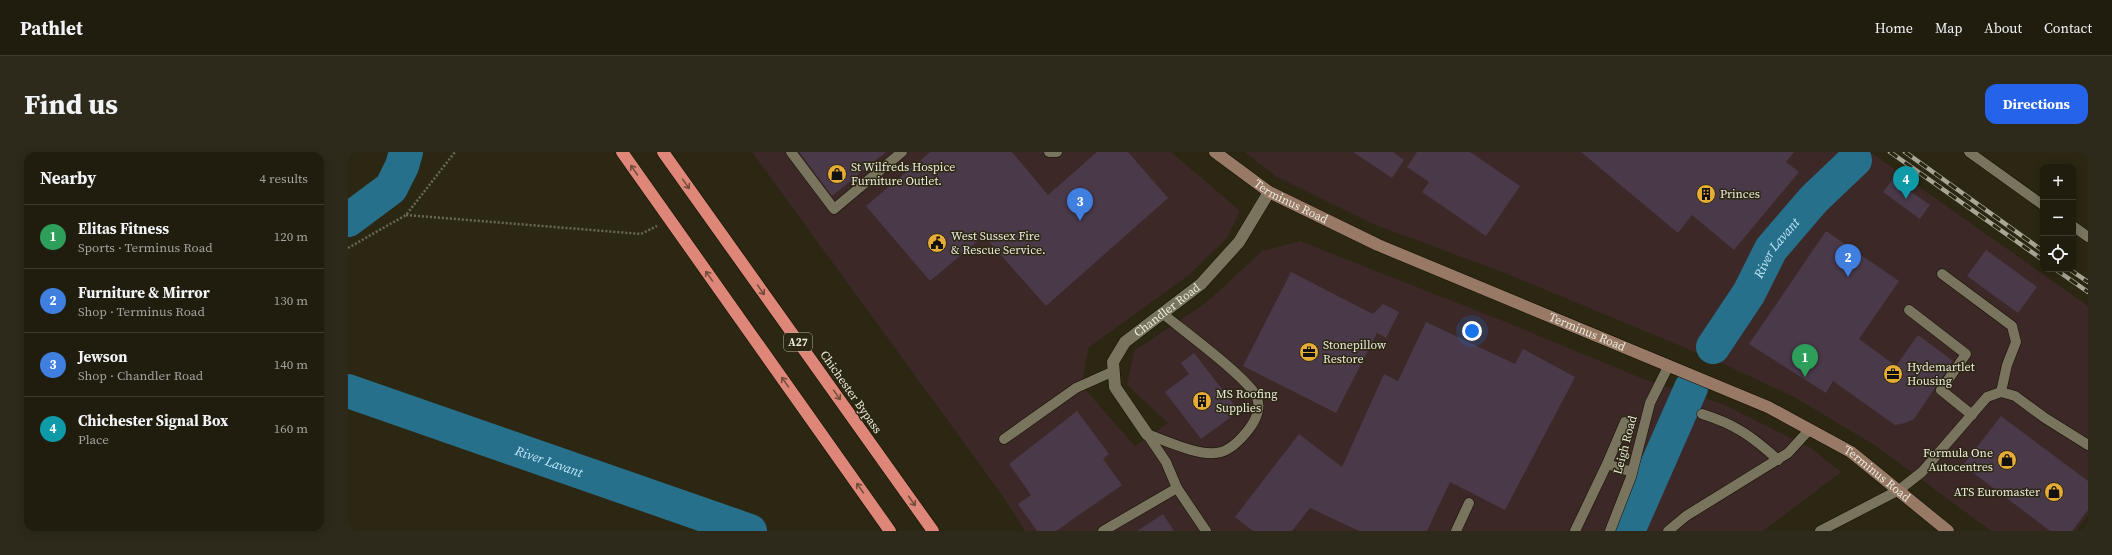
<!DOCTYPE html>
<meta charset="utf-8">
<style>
body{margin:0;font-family:"Source Serif 4",serif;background:#2d2a1c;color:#f1f3f6}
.controls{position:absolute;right:12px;top:12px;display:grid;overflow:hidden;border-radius:8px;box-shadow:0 2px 10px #0003}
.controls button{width:36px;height:36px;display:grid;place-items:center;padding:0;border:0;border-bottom:1px solid #3d3b2e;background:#201d0e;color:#f1f3f6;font:20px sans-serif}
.you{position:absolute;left:1124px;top:179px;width:14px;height:14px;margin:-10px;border:3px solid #fff;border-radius:50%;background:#1a73e8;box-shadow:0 0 0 6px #1a73e833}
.badge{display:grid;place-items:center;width:26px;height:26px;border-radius:50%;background:#2563eb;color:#fff;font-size:13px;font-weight:700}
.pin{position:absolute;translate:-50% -33px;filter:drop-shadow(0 1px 2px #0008)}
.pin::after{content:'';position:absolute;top:21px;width:14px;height:12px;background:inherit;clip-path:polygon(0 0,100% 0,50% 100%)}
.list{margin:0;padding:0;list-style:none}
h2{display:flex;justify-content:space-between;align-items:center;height:52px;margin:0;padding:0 16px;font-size:17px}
h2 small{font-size:13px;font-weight:400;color:#a2a29e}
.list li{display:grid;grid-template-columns:26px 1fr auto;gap:12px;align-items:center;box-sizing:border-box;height:64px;padding:0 16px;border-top:1px solid #3d3b2e}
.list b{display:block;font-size:15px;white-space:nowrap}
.list p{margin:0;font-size:13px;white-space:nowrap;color:#a2a29e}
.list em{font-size:13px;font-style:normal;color:#a2a29e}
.icon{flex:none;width:22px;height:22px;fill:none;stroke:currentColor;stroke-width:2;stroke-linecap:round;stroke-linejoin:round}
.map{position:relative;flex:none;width:1740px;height:379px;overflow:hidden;border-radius:12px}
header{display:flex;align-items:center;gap:24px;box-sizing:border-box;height:56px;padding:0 20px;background:#201d0e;border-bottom:1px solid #3d3b2e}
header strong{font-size:19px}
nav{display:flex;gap:22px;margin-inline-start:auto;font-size:14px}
.intro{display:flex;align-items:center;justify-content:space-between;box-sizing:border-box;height:96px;padding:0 24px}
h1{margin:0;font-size:28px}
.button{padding:10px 18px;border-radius:12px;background:#2563eb;color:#fff;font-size:14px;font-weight:700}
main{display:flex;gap:24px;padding:0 24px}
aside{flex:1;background:#201d0e;border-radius:12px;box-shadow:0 2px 10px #0003}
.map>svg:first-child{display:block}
.industrial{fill:#3c2827}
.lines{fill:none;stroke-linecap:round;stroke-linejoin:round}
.river{stroke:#27708b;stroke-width:34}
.building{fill:#4a3949}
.lane-casing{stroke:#130f00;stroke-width:11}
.street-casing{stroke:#130f00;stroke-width:13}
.secondary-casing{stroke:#130f00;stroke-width:13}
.highway-casing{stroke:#130f00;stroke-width:13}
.path{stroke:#6b6856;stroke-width:2.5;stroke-dasharray:2 2;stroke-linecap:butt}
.lane{stroke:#79745d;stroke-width:10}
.street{stroke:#79745d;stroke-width:12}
.secondary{stroke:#977965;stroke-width:12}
.highway{stroke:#de8678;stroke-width:12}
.rail-casing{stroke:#a9a697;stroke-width:4.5}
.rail{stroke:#2b2712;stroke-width:3;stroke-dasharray:9;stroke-linecap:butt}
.oneway{stroke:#734d3b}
.labels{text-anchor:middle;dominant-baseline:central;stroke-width:3;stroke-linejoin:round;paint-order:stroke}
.shield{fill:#2b2712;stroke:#b2b0a0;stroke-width:1}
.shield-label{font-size:11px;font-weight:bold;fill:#eceadd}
.poi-label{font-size:12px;fill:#eceadd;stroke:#2b2712;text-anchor:start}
.street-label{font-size:12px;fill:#eceadd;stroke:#2b2712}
.water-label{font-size:13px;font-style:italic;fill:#c2e7f8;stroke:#2b2712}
</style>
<header>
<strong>Pathlet</strong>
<nav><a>Home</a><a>Map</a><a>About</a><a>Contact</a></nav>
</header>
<div class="intro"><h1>Find us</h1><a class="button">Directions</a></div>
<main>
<aside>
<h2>Nearby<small>4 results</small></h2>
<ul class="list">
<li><span class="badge" style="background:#2e9e5b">1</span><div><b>Elitas Fitness</b><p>Sports · Terminus Road</p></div><em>120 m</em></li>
<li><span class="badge" style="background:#3f7fe0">2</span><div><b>Furniture &amp; Mirror</b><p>Shop · Terminus Road</p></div><em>130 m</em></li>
<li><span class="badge" style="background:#3f7fe0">3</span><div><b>Jewson</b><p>Shop · Chandler Road</p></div><em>140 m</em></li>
<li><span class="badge" style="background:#0f9aa8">4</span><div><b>Chichester Signal Box</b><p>Place</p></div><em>160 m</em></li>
</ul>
</aside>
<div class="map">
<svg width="1740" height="379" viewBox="0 0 1740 379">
<rect width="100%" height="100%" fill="#2b2712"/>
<g class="industrial">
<polygon points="404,0 823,0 892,59 879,86 841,123 740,196 734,234 787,294 820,271 779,233 786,199 859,150 914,99 952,89 1158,170 1298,228 1332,239 1273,379 677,379 654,343"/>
<polygon points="897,0 1522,0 1740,154 1740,363 1728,379 1643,379 1528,294 1448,246 1369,209 1159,122 1025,72 927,24"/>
<polygon points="1357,246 1377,253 1463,296 1493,320 1415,379 1292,379"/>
</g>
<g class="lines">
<g class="river">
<polyline points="0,68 43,36 54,14 58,0"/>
<path id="s1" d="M1365,195L1401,141L1423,97L1466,47L1507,8"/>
<path id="s2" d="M0,239L402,379"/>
<polyline points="1280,379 1343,236"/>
</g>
</g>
<g class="building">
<polygon points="451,0 538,0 484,44"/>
<polygon points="582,0 664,0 700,43 749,0 780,0 820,46 698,154 636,84 582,129 518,54"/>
<polygon points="1005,0 1045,0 1056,8 1044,26"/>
<polygon points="1069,0 1122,0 1172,34 1138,84 1074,40 1081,30 1059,15"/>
<polygon points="1233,0 1446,0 1438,10 1451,20 1386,98 1344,63 1330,81"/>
<polygon points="1545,27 1582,53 1572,67 1535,40"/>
<polygon points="1478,79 1551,129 1511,187 1548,214 1570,183 1605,209 1566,267 1557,271 1547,273 1485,229 1478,241 1401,192"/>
<polygon points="1638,98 1689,135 1670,161 1619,124"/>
<polygon points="943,120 1025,162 1035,152 1051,160 1038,186 1029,181 988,261 895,214"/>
<polygon points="1078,170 1167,212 1175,197 1227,225 1157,358 1102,330 1079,379 1011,379 962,356 944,379 905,379 887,365 951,282 994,315 1036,222 1050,229"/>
<polygon points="846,201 891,259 853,287 817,240 841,222 833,211"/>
<polygon points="729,259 761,302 755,307 774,333 708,379 689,379 670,352 683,343 661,312"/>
<polygon points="1653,264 1740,329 1740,358 1724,379 1702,379 1615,313"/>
<polygon points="815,362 826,379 789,379"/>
</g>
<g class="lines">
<g class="lane-casing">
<g id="lane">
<polyline points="443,0 486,57 554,0"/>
<polyline points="701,0 709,0"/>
<polyline points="1621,0 1695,53"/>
<polyline points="1725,74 1740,85"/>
<polyline points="1594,122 1664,174 1668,190 1659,213 1653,240"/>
<polyline points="1561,158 1618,202 1593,238 1624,263"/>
<path d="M1354,262C1387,272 1405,285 1430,308"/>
<polyline points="1277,270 1259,312 1284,320"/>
<path d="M799,282C818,289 854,306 873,300C884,297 894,286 901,277C907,269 913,257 909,246C903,228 833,177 814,161"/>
<polyline points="656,287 728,236 766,219"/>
<polyline points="829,336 858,379"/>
<polyline points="755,379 829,336 818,310 799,282"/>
<polyline points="1108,379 1121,351"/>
<polyline points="1227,379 1259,312"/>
<polyline points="1262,379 1283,325 1302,251 1320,215"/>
<polyline points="1320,379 1338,364 1440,301 1461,278"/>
<polyline points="1472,379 1551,338 1574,320 1639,245 1653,240 1667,244 1697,266 1740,293"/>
</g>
</g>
<g class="street-casing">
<g id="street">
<path id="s3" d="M799,282L767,235L765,210L777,190L853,132L891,90L921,40"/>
</g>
</g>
<g class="secondary-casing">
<g id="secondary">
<path id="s4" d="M867,0L921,40L1030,93L1420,255L1503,300L1600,379"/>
</g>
</g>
<g class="highway-casing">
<g id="highway">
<polyline points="274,0 542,379"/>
<polyline points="315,0 585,379"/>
</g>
</g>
<g class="path">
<polyline points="58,63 293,82 309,74"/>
<polyline points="0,96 58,63 107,0"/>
</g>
<use href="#lane" class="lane"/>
<use href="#street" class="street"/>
<use href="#secondary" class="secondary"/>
<use href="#highway" class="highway"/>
<g class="rail-casing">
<g id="rail">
<polyline points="1542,0 1695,108"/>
<polyline points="1557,0 1695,99"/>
<polyline points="1707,117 1740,140"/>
<polyline points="1721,117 1740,130"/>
</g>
</g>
<use href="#rail" class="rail"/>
</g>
<defs><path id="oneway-shaft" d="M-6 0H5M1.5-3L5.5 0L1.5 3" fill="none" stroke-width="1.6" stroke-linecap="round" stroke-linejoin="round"/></defs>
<g class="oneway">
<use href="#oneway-shaft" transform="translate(286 18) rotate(-125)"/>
<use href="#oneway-shaft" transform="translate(338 32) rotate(55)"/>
<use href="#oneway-shaft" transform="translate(361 124) rotate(-125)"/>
<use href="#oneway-shaft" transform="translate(413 138) rotate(55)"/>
<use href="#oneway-shaft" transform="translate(437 230) rotate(-125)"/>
<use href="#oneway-shaft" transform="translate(489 243) rotate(55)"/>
<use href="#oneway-shaft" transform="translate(512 336) rotate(-125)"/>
<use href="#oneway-shaft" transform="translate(564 349) rotate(55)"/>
</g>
<defs>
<g id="shop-disc" transform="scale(1)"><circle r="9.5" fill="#e7ac36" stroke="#2b2712"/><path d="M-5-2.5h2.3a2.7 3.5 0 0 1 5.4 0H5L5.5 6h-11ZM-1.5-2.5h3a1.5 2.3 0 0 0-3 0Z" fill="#111"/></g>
<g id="building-disc" transform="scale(1)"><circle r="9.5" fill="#e7ac36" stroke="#2b2712"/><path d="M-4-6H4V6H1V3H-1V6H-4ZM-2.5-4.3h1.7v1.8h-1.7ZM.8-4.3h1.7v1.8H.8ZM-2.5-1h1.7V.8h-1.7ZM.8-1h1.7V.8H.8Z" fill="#111"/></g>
<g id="civic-disc" transform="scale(1)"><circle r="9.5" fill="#e7ac36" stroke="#2b2712"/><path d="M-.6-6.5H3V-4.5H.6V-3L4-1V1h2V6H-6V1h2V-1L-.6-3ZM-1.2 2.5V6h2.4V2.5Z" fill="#111"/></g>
<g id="office-disc" transform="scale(1)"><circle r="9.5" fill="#e7ac36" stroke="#2b2712"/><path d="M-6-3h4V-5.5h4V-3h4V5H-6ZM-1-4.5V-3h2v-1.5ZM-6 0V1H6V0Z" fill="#111"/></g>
</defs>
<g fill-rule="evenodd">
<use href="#shop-disc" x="489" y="22"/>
<use href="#building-disc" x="1358" y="42"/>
<use href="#civic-disc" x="589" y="91"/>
<use href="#office-disc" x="961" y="200"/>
<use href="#office-disc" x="1545" y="222"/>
<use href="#building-disc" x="854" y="249"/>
<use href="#shop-disc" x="1659" y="308"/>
<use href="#shop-disc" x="1706" y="340"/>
</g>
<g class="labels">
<rect class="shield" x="436" y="181" width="28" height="18" rx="3"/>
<g class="shield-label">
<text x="450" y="190">A27</text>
</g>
<g class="poi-label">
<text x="503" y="15">St Wilfreds Hospice<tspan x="503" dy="14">Furniture Outlet.</tspan></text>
<text x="1372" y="42">Princes</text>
<text x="603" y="84">West Sussex Fire<tspan x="603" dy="14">&amp; Rescue Service.</tspan></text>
<text x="975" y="193">Stonepillow<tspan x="975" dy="14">Restore</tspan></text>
<text x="1559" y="215">Hydemartlet<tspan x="1559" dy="14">Housing</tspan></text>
<text x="868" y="242">MS Roofing<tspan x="868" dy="14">Supplies</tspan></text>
<text x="1645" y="301" text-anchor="end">Formula One<tspan x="1645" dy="14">Autocentres</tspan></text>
<text x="1692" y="340" text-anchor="end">ATS Euromaster</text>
</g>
<g class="street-label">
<text stroke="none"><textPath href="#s4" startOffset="91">Terminus Road</textPath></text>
<text stroke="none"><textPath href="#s3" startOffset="158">Chandler Road</textPath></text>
<text stroke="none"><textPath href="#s4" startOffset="415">Terminus Road</textPath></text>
<text transform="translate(503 240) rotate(55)">Chichester Bypass</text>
<text transform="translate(1277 293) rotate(-75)">Leigh Road</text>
<text stroke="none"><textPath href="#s4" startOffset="739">Terminus Road</textPath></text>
</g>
<g class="water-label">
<text stroke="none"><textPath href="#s1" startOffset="118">River Lavant</textPath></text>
<text stroke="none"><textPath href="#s2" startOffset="213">River Lavant</textPath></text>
</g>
</g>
</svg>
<div class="controls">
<button>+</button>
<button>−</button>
<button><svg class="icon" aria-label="locate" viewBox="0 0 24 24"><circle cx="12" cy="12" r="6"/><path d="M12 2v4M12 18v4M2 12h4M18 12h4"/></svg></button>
</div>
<div class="you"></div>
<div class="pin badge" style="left:1457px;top:225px;background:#2e9e5b">1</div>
<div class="pin badge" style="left:1500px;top:125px;background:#3f7fe0">2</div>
<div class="pin badge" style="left:732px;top:69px;background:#3f7fe0">3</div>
<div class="pin badge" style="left:1558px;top:47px;background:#0f9aa8">4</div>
</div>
</main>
